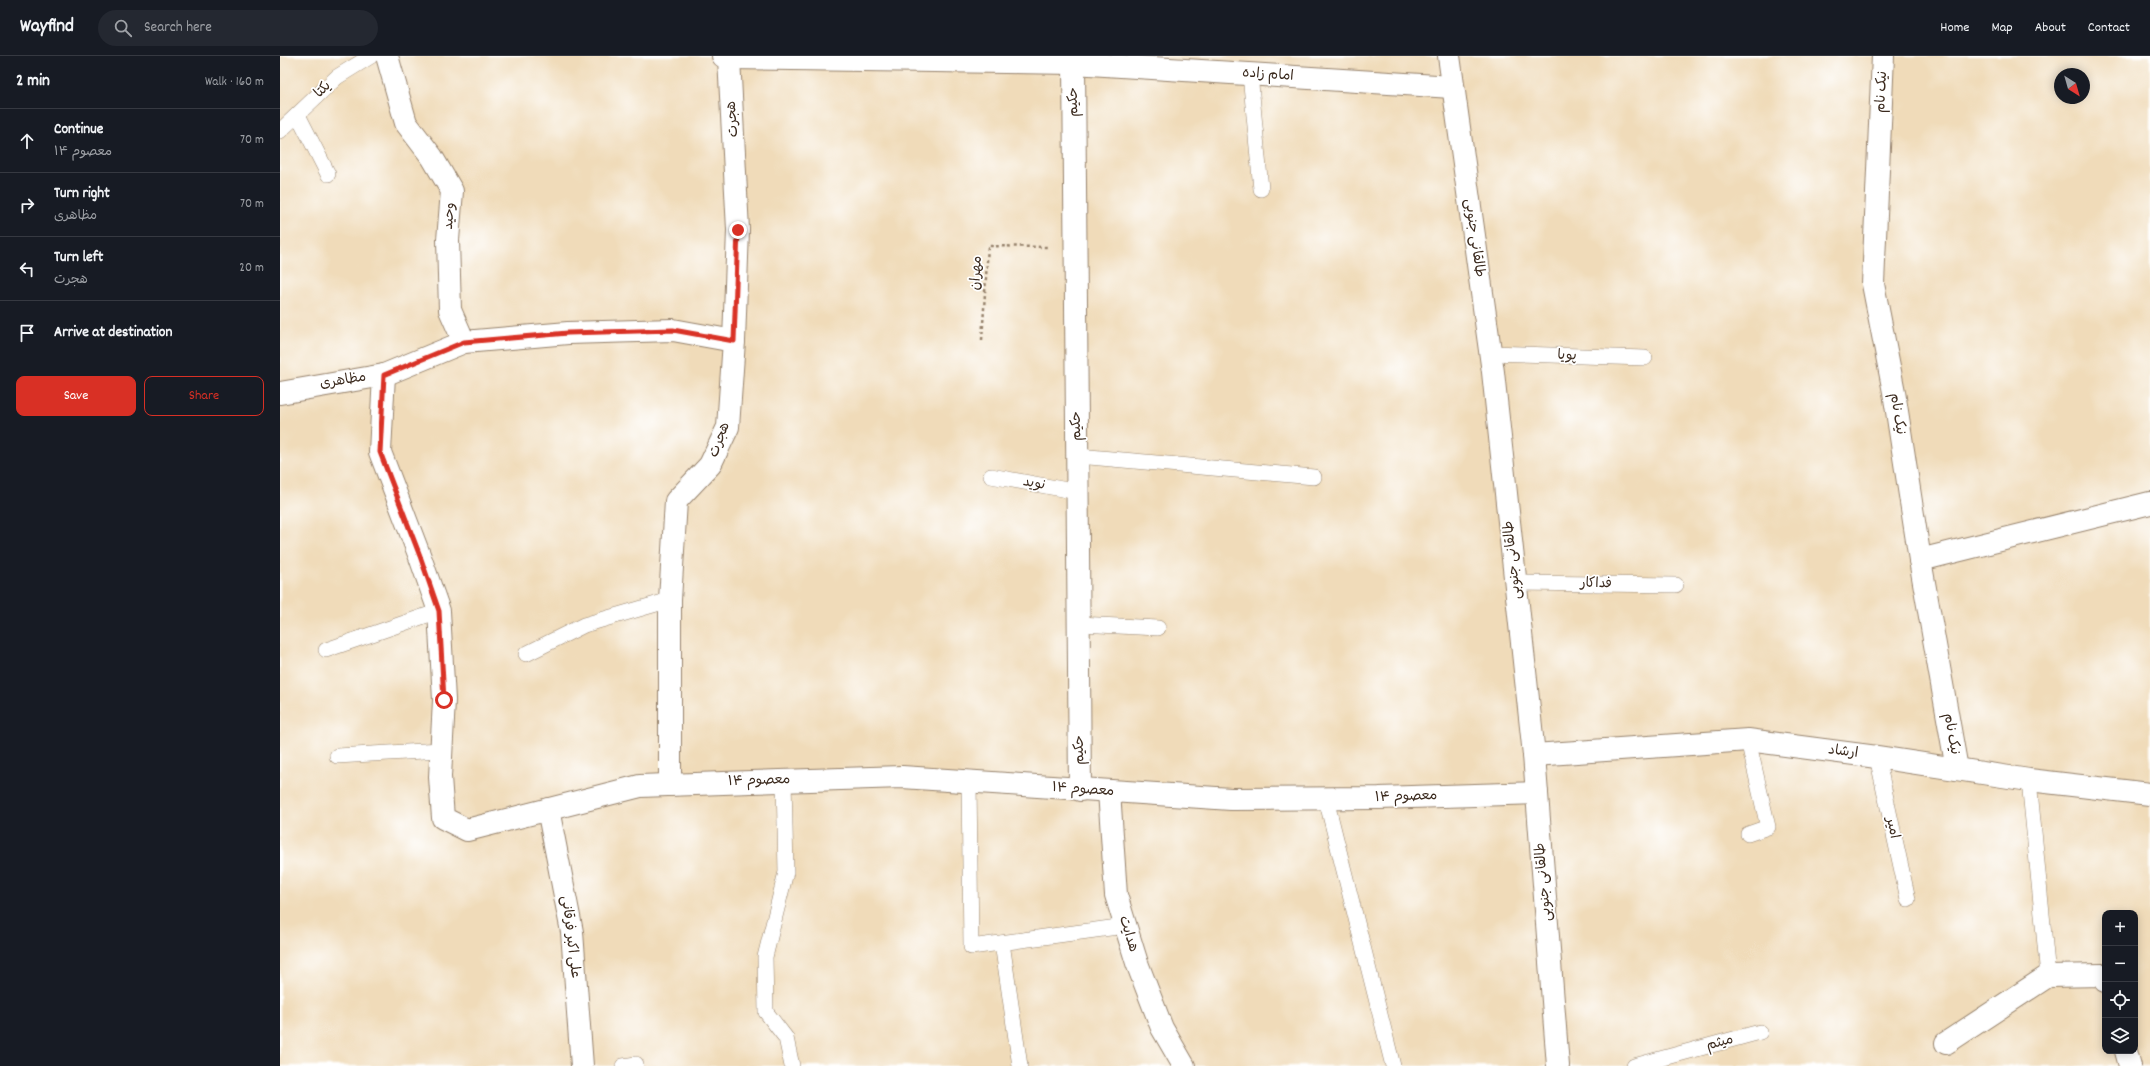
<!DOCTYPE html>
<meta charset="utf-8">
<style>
body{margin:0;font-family:Dekko,"Playpen Sans Arabic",sans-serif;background:#242831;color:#f1f3f6}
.controls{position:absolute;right:12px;bottom:12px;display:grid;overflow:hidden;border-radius:8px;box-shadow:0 2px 10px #0003}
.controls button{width:36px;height:36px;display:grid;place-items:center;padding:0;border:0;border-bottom:1px solid #363941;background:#171b24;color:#f1f3f6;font:20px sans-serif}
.compass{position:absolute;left:1774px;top:12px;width:36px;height:36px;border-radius:50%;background:#171b24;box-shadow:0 2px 10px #0003;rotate:143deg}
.stop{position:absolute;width:12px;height:12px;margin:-9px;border:3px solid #d93025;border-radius:50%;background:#fff}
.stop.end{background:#d93025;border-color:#fff;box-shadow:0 1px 4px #0008}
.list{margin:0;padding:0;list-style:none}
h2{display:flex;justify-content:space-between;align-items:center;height:52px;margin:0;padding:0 16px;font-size:17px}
h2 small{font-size:13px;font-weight:400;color:#9ea1a6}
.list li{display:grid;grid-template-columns:26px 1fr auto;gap:12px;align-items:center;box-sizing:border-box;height:64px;padding:0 16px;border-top:1px solid #363941}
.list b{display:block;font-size:15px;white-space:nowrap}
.list p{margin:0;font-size:13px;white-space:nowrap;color:#9ea1a6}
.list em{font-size:13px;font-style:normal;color:#9ea1a6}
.actions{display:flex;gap:8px;padding:12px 16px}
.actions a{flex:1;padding:9px 0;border:1px solid #d93025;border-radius:8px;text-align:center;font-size:14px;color:#d93025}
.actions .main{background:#d93025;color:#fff}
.icon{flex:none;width:22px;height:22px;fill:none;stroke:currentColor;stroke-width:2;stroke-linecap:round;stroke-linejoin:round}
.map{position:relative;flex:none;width:1870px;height:1010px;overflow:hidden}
header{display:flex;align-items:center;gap:24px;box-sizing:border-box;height:56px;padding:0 20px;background:#171b24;border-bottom:1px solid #363941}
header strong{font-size:19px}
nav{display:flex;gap:22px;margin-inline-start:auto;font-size:14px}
.search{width:280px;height:36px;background:#242831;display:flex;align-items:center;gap:10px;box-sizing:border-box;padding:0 14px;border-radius:22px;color:#9ea1a6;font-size:15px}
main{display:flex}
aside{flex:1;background:#171b24}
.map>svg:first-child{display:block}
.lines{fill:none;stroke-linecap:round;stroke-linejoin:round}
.lane-casing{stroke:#96826c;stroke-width:16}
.street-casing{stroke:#96826c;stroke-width:24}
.secondary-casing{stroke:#96826c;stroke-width:24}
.path{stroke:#96826c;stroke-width:2.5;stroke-dasharray:3 3;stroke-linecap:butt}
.lane{stroke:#fff;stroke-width:15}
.street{stroke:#fff;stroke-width:22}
.secondary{stroke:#fff;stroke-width:22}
.route{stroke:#d93025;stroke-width:5}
.labels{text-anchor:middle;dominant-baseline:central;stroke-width:3.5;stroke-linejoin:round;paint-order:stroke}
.street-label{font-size:14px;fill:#3b2a1e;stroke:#fff}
</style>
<header>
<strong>Wayfind</strong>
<div class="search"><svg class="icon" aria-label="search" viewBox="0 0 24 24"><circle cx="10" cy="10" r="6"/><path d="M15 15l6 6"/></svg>Search here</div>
<nav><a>Home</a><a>Map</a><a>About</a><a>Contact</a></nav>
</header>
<main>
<aside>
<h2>2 min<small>Walk · 160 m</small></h2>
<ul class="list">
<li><svg class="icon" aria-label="ahead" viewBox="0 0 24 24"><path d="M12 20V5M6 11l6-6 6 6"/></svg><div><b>Continue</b><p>۱۴ معصوم</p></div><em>70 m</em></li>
<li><svg class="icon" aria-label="right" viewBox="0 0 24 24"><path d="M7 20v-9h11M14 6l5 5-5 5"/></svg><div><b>Turn right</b><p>مظاهری</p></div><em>70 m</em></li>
<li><svg class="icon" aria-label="left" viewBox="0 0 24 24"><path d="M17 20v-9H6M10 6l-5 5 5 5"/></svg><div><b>Turn left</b><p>هجرت</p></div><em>20 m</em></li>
<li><svg class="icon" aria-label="arrive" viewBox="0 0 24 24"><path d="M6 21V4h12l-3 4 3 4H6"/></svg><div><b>Arrive at destination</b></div></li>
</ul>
<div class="actions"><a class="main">Save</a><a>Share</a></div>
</aside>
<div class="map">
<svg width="1870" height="1010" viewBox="0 0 1870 1010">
<rect width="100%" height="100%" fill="#fff"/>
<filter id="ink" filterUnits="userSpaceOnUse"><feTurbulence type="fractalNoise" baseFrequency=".025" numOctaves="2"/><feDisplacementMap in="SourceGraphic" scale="8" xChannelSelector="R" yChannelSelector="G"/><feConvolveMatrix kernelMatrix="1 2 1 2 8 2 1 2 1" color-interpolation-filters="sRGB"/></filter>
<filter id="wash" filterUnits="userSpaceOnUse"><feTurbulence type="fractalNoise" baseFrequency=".012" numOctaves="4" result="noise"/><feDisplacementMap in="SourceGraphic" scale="16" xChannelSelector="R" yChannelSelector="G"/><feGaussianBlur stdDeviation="0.9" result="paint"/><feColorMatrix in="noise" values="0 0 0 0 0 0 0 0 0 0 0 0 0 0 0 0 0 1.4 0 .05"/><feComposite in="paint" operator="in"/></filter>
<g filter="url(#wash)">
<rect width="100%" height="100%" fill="#f0dbb9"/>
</g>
<g filter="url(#ink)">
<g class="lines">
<g class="lane-casing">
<g id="lane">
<polyline points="970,18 981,133"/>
<polyline points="18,59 48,118"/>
<polyline points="0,75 57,21 91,0"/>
<polyline points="1210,297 1365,302"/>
<polyline points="798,400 1034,421"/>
<polyline points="711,420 798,436"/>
<polyline points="1236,527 1396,529"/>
<polyline points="799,568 878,572"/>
<polyline points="46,594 159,555"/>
<polyline points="246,598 304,569 390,544"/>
<polyline points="1468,684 1488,771 1468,778"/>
<polyline points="57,700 161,694"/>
<polyline points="1597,701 1628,843"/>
<polyline points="504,724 506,816 485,901 486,956 506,982 512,1010"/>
<polyline points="1749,724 1768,920"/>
<polyline points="689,726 691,891 845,870"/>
<polyline points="1046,743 1113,1010"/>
<polyline points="722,887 740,1010"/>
<polyline points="343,1010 356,1008"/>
<polyline points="1354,1010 1480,976"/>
</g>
</g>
<g class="street-casing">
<g id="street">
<polyline points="107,0 126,67 152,101 172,135 168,184 170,254 184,286"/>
<polyline points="443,0 449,2 794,7 1172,31"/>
<polyline points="1603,0 1593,228 1614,336 1640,504 1677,713"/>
<polyline points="794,7 800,734"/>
<polyline points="104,319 100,396 140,501 159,555 164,644 160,721 163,762 187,774 360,730 471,726 622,721 951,743 1099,742 1257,737"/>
<polyline points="0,337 104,319 184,286 288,277 393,274 454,285"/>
<polyline points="1640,504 1870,447"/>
<polyline points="1254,699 1468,684 1597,701 1749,724 1870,738"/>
<polyline points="390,729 390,544 396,445 430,409 448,371 454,285 458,174 449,2"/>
<polyline points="829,735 836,839 857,907 882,972 904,1010"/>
<polyline points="268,753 292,876 302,1010"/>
<polyline points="1666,987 1768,920 1823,919 1825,925"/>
<polyline points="1846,995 1850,1010"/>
</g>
</g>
<g class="secondary-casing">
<polyline id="secondary" points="1169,0 1213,316 1254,699 1278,1010"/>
</g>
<polyline class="path" points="702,284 708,190 768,191"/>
<use href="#lane" class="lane"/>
<use href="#street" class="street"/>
<use href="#secondary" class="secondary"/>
</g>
</g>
<g class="lines" filter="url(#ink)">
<polyline class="route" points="164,644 159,555 140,500 100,396 104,319 184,286 288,277 393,274 454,285 458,174"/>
</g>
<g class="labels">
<g class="street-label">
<text transform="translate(988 19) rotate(4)">امام زاده</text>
<text transform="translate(43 34) rotate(-44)">یکتا</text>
<text transform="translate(1602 36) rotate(-87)">نیک نام</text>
<text transform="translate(794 46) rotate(-91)">حکیم</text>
<text transform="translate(453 63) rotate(-94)">هجرت</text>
<text transform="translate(170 160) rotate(-85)">وحید</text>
<text transform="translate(1194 182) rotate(82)">طالقانی جنوبی</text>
<text transform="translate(697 217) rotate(-86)">مهران</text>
<text transform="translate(1287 300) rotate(2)">پویا</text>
<text transform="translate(63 325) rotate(-9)">مظاهری</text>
<text transform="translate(1617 358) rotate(81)">نیک نام</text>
<text transform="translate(797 370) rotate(-91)">حکیم</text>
<text transform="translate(440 384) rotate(-70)">هجرت</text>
<text transform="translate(754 428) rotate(10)">نوید</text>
<text transform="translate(1233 504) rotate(-96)">طالقانی جنوبی</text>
<text transform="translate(1316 528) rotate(1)">فداکار</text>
<text transform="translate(1671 678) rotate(80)">نیک نام</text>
<text transform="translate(800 694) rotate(-91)">حکیم</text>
<text transform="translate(1563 696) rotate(7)">ارشاد</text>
<text transform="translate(479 725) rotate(-2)">۱۴ معصوم</text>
<text transform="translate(803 734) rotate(4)">۱۴ معصوم</text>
<text transform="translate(1126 741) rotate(-2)">۱۴ معصوم</text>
<text transform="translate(1612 772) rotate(78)">امیر</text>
<text transform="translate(1264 826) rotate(-95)">طالقانی جنوبی</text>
<text transform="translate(848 878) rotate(73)">هدایت</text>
<text transform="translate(290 881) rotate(83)">علی اکبر فرقانی</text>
<text transform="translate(1440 987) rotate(-15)">میثم</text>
</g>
</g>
</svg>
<div class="controls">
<button>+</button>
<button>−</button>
<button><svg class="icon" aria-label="locate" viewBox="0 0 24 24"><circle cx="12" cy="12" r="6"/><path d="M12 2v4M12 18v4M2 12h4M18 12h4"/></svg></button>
<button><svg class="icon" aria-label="layers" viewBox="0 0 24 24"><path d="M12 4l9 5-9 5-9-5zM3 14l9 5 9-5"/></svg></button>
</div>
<svg class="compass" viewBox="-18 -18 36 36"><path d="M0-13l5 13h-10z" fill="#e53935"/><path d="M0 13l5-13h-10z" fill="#9ea1a6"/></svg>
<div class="stop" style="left:164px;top:644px"></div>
<div class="stop end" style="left:458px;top:174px"></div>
</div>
</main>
